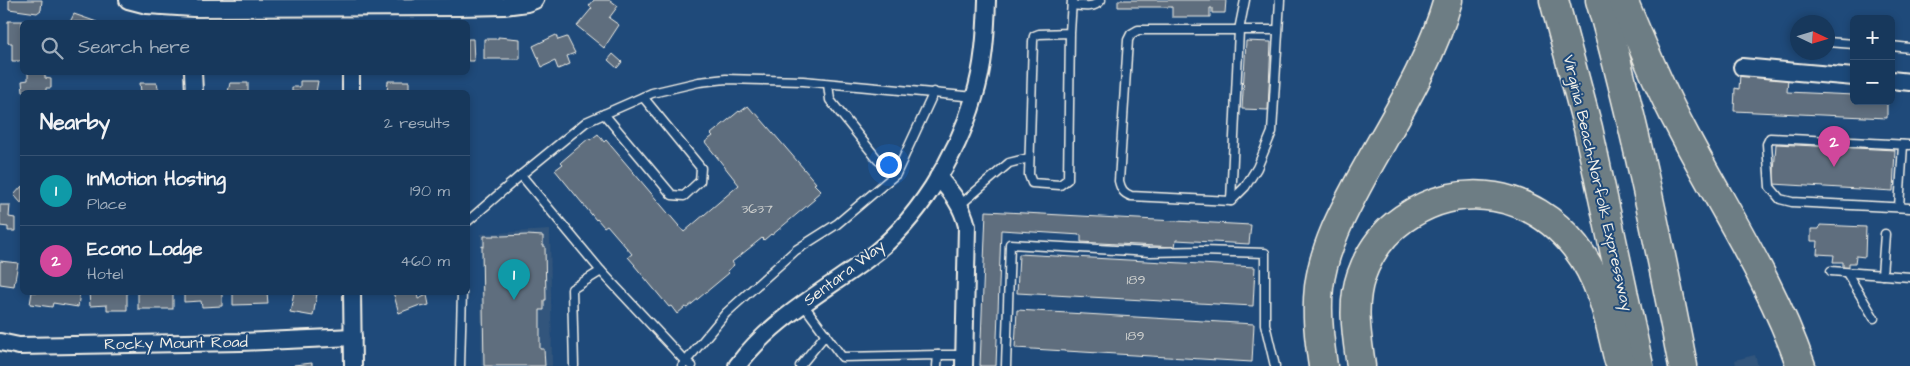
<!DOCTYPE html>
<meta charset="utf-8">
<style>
body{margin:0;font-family:"Architects Daughter",sans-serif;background:#203f62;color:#f1f3f6}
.controls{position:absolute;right:15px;top:15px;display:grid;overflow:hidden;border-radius:8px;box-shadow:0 2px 8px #0003}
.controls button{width:45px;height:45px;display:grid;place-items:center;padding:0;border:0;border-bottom:1px solid #365272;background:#17385c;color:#f1f3f6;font:25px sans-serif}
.compass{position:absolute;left:1790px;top:15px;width:45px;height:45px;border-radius:50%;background:#17385c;box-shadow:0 2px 8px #0003;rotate:94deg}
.you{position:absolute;left:888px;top:164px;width:18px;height:18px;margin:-12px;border:4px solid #fff;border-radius:50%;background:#1a73e8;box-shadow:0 0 0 8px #1a73e833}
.badge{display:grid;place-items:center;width:32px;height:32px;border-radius:50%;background:#ff9aa2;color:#fff;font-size:16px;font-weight:700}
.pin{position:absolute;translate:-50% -41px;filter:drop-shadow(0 1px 2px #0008)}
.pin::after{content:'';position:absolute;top:26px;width:18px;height:15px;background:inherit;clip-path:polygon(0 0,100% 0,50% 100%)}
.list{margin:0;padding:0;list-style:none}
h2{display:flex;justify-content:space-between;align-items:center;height:65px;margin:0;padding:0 20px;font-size:21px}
h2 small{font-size:16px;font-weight:400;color:#9eacbb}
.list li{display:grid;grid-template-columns:32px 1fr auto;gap:15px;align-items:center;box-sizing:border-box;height:70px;padding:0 20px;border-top:1px solid #365272}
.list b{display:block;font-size:19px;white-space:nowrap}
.list p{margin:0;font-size:16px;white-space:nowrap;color:#9eacbb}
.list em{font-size:16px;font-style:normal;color:#9eacbb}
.icon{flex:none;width:28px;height:28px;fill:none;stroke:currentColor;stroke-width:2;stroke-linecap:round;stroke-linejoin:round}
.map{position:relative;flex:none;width:1910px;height:366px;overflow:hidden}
.search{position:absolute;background:#17385c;box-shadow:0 2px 8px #0003;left:20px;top:20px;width:450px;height:55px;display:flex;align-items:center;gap:12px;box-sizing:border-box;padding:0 18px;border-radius:8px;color:#9eacbb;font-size:19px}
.panel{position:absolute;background:#17385c;box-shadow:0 2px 8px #0003;left:20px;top:90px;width:450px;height:205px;border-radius:8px}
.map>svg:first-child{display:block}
.built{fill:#32557b}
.building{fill:#5e6e7e;stroke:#f4f1e8}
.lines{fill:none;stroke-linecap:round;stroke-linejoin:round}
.service-casing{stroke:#f4f1e8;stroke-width:11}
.minor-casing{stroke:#f4f1e8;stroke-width:20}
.motorway-casing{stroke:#f4f1e8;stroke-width:31}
.service{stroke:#1f4a7a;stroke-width:8}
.minor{stroke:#1f4a7a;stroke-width:16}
.motorway{stroke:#6d7d84;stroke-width:28}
.labels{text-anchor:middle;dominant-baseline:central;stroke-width:4;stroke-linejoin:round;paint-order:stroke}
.number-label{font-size:14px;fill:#ced0ce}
.street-label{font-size:16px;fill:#f4f1e8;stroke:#1f4a7a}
</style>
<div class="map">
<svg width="1910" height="366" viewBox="0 0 1910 366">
<rect width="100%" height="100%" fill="#1f4a7a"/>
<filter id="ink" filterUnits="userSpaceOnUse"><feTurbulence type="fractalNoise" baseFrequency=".02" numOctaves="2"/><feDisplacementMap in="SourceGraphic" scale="10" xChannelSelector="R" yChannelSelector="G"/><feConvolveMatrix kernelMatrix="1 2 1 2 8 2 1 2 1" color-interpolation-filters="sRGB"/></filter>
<g filter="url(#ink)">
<g class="built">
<polygon points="550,230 552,366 481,366 481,234"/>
<polygon points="1755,355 1758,366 1736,366 1735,360"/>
</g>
<g class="building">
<polygon points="9,0 42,0 41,10 37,13 9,9"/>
<polygon points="594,0 610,0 618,6 609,18 619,25 604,48 577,26 592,8 589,6"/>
<polygon points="1118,0 1226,0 1225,13 1212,13 1212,8 1210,8 1210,17 1172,17 1172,7 1118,7"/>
<polygon points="74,14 97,22 70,22"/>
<polygon points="8,21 29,21 29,22 22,22 22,61 12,61 12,43 8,43"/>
<polygon points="556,35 558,40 567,37 575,53 567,56 570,64 558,69 555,61 542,67 533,46"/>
<polygon points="498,37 520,39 520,59 484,59 484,39 498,39"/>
<polygon points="468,39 473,39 474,61 468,61"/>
<polygon points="1246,41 1271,42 1268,110 1242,109"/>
<polygon points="613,54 622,62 617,68 608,60"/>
<polygon points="28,72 45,72 45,78 51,79 51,88 46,88 46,92 23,92 22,81 28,80"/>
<polygon points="1740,74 1788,77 1787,92 1854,95 1854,101 1887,101 1887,118 1734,111 1735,88 1739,89"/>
<polygon points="300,81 318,81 316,92 292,92 292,87 300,87"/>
<polygon points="388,81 409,81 409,92 387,92"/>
<polygon points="140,83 157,83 159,92 141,92"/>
<polygon points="230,83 248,83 248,92 228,92"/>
<polygon points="748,106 754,113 755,112 816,183 814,184 821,191 813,198 815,199 772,235 771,234 764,240 762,238 732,262 734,265 727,271 729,273 687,308 685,307 677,314 671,306 669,307 634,265 635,265 628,257 632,254 607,225 604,227 597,219 596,220 555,170 563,164 561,162 589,138 590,140 598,134 604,142 606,140 684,232 739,185 705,142 713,136 711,134 739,111 740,112"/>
<polygon points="1776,144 1895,150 1893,191 1773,184"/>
<polygon points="22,186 22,204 14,195"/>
<polygon points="0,205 10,205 9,217 15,218 15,231 8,231 8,227 0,226"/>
<polygon points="986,211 1251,225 1249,244 1176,240 1175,247 1081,242 1081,235 1001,230 996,366 980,366"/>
<polygon points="1820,225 1866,227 1865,257 1856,256 1855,263 1849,263 1849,268 1843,268 1843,262 1833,262 1834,255 1817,254 1818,241 1811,241 1811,229 1819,229"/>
<polygon points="494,235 500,235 501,236 527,235 543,236 543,246 545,246 546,300 544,300 544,310 540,310 540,349 544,349 545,366 484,366 482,246 484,247 484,236 494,236"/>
<polygon points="1019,254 1255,267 1253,306 1017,293"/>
<polygon points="0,261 18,263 14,286 0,284"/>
<polygon points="32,292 80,292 78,307 53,303 52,307 30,304"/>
<polygon points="89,292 127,292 127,310 107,310 107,305 90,306"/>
<rect x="138" y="292" width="35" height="17"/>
<polygon points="184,292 222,292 222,306 202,307 201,301 184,302"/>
<polygon points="233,292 267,292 268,304 233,305"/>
<polygon points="294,292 317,294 313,316 290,312"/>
<polygon points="393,292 417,292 418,299 427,295 429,305 421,307 420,305 399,313"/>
<polygon points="1017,310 1254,324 1252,362 1015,348"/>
<polygon points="312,363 312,366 294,366 294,365"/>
</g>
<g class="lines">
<g class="service-casing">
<g id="service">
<path d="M1072,5C1082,6 1094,9 1101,0"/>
<path d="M1278,30H1138L1131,34L1128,40L1119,181C1121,189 1123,193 1131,196L1231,201L1245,187L1257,168L1272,132L1280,0"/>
<polyline points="1070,33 1039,34 1034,36 1033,41 1029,175 1032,183 1060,185 1068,179 1070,33 1072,0"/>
<polyline points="1828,42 1854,44"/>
<polyline points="1891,46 1910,48"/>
<polyline points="828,84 830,100 878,160 896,174"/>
<polyline points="604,114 672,195 684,196 700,181 701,168 643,97"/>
<polyline points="1910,145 1770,138 1767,144 1770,187 1780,199 1792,202 1910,208"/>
<polyline points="1231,201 1239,30 1245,0"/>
<polyline points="960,205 1009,163 1029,158"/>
<polyline points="1899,207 1903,145"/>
<polyline points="468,221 521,175"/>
<polyline points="1831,271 1910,277"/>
<polyline points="1847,273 1874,318"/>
<polyline points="1882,275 1885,234"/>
<polyline points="803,304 842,357 938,355 937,366"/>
<polyline points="938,355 964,355"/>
<polyline points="460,366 462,292"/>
<polyline points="574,366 572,289 601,271"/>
<polyline points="682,366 726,313 796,250 837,224 896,174 934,92"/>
<polyline points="692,366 685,361 601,271 521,175 586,122 652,93 699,82 726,79 803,81 975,97"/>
<polyline points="800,366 826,334"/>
<polyline points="1006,366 1010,244 1150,252 1201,251 1265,253 1265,324 1275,366"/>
</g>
</g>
<g class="minor-casing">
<g id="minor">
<polyline points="128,0 147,5 193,8 460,7 504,6 527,3 535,0"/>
<polyline points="1742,67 1854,77"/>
<polyline points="193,72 194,92"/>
<polyline points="351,72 351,92"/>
<polyline points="1891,80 1910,82"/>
<path d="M938,177C952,193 962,205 967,226L964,366"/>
<polyline points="352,292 353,366"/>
<polyline points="0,342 19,346 241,342 353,337"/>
<path d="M737,366C772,319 820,294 866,260C916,224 957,156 974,98C984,67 986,33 987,0"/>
</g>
</g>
<g class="motorway-casing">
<g id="motorway">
<polyline points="1554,0 1588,128 1639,366"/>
<path d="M1600,0C1634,120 1659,243 1683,366"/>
<path d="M1623,0C1641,43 1659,87 1681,128C1722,207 1772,282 1801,366"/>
<path d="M1323,366C1319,339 1316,313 1319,287C1324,247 1343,212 1362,177C1394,119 1430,64 1448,0"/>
<path d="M1361,366C1357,336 1351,305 1361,276C1369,253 1383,233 1403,219C1461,178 1532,192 1575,246C1601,279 1609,318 1618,358L1623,366"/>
</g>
</g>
<use href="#service" class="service"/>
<use href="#minor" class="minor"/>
<use href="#motorway" class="motorway"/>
</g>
</g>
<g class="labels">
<g class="number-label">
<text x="757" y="209">3637</text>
<text x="1136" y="280">189</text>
<text x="1135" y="336">189</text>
</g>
<g class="street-label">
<text transform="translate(1598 183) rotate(77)">Virginia Beach-Norfolk Expressway</text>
<text transform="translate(844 273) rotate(-37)">Sentara Way</text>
<text transform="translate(176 343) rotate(-1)">Rocky Mount Road</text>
</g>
</g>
</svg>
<div class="controls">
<button>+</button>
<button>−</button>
</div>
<svg class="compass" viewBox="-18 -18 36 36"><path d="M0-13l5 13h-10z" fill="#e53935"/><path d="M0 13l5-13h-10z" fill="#9eacbb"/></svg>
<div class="you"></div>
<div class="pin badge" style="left:514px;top:300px;background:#0f9aa8">1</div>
<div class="pin badge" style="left:1834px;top:167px;background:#d1479c">2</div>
<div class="search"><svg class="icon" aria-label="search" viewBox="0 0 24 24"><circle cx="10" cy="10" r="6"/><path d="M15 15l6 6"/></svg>Search here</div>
<section class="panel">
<h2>Nearby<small>2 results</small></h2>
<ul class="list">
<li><span class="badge" style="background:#0f9aa8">1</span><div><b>InMotion Hosting</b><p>Place</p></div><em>190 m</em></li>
<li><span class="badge" style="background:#d1479c">2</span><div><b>Econo Lodge</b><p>Hotel</p></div><em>460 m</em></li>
</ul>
</section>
</div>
